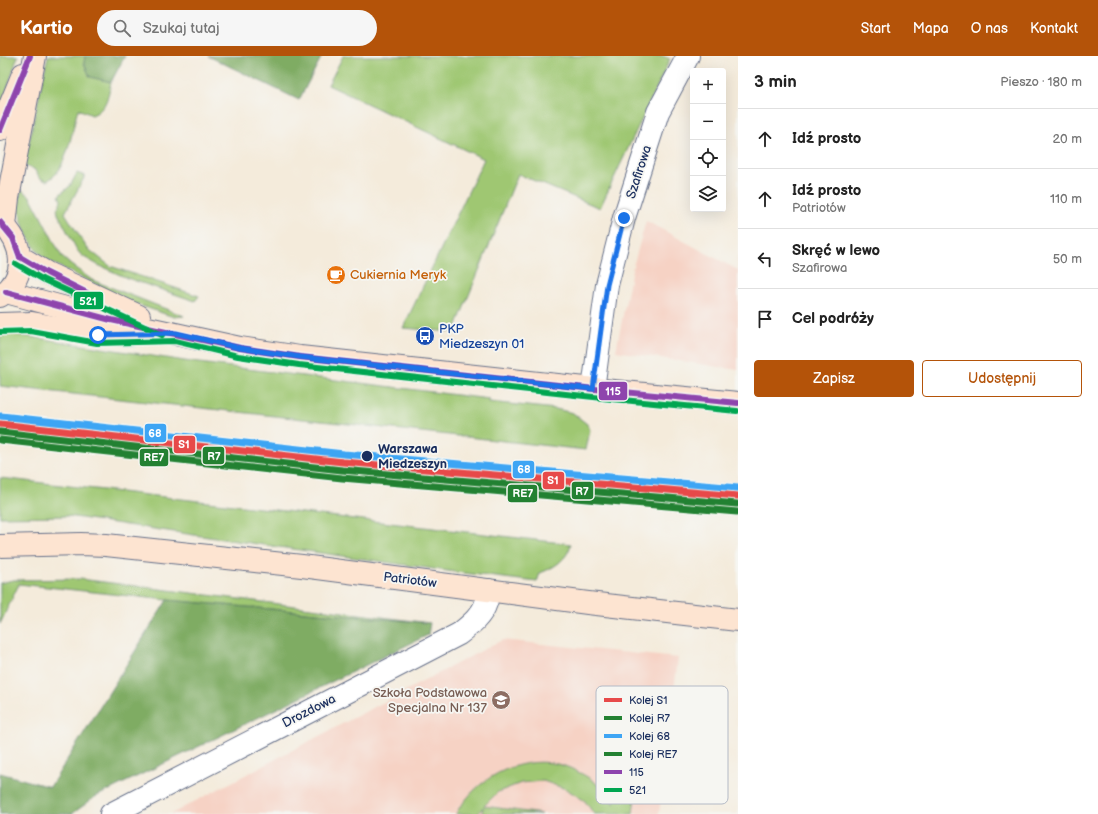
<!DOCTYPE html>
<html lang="pl">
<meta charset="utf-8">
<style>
body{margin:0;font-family:"Balsamiq Sans",sans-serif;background:#f6f6f6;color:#222}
.controls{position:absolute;right:12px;top:12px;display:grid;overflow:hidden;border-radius:4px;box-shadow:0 4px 16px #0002}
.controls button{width:36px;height:36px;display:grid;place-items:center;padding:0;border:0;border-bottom:1px solid #e0e0e0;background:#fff;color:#222;font:20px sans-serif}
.stop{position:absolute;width:12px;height:12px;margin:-9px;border:3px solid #1a73e8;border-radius:50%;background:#fff}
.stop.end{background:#1a73e8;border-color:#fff;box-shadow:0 1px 4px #0008}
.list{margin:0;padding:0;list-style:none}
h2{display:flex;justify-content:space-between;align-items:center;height:52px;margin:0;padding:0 16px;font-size:17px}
h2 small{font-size:13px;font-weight:400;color:#767676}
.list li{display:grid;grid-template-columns:26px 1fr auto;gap:12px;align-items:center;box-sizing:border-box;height:60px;padding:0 16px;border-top:1px solid #e0e0e0}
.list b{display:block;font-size:15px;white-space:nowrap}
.list p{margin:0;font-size:13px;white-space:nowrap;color:#767676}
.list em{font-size:13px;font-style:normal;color:#767676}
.actions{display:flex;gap:8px;padding:12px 16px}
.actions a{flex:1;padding:9px 0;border:1px solid #b45309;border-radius:4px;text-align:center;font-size:14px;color:#b45309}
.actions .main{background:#b45309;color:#fff}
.icon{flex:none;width:22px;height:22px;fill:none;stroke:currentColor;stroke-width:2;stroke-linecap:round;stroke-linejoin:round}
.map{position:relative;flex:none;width:738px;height:758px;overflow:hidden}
header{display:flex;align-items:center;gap:24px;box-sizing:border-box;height:56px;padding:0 20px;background:#b45309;color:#fff}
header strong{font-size:19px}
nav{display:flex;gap:22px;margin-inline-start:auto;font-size:14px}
.search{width:280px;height:36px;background:#f6f6f6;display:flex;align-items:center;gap:10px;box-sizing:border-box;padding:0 14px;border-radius:22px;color:#767676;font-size:15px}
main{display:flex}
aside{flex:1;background:#fff}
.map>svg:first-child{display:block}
.built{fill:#f6d2c4}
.green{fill:#9fc772;stroke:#5d7b68}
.forest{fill:#7fac64;stroke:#4d6e61}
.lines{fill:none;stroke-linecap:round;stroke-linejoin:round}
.street-casing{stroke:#67718a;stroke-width:24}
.secondary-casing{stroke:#67718a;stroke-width:24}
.street{stroke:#fff;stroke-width:22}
.secondary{stroke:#fde4d1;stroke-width:22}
.bus-1-casing{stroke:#f6f6f2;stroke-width:9}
.bus-2-casing{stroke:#f6f6f2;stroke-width:9}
.bus-1{stroke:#8e44ad;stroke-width:6}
.bus-2{stroke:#00a651;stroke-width:6}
.rail-1-casing{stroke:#f6f6f2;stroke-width:10}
.rail-2-casing{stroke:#f6f6f2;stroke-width:10}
.rail-3-casing{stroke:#f6f6f2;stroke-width:10}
.rail-4-casing{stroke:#f6f6f2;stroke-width:10}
.rail-1{stroke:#e74a4a;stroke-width:7}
.rail-2{stroke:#238132;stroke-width:7}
.rail-3{stroke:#3ea5f4;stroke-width:7}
.rail-4{stroke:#238132;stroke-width:7}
.route{stroke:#1a73e8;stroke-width:5}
.stop-dot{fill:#1b2f5e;stroke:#f6f6f2;stroke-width:1.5}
.labels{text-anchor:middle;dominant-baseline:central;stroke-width:3.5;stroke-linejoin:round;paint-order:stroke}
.street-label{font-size:13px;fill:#1b2f5e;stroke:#f6f6f2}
.food-label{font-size:13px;fill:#c56008;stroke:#f6f6f2;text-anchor:start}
.transit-label{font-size:13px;fill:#164399;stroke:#f6f6f2;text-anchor:start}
.stop-label{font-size:13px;font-weight:bold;fill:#1b2f5e;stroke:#f6f6f2;text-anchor:start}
.education-label{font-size:13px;fill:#785e54;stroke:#f6f6f2;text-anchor:end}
.key{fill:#f6f6f2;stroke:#b4bac6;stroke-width:1}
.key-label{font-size:11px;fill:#1b2f5e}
.line-badge{stroke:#f6f6f2;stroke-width:1.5}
.badge-label{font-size:11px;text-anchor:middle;font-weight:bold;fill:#fff}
</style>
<header>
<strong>Kartio</strong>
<div class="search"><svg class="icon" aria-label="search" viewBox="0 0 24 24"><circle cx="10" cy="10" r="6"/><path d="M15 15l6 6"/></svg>Szukaj tutaj</div>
<nav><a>Start</a><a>Mapa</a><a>O nas</a><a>Kontakt</a></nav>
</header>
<main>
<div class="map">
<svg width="738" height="758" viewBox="0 0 738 758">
<rect width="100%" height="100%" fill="#f6f6f2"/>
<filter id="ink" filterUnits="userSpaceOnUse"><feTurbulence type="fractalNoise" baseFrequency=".025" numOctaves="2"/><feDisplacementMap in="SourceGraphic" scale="8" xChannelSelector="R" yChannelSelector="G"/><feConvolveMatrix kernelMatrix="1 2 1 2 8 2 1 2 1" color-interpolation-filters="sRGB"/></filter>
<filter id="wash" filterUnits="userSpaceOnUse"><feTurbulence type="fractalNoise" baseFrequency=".012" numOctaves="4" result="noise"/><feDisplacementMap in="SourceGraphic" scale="16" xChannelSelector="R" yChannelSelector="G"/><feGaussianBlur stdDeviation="0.9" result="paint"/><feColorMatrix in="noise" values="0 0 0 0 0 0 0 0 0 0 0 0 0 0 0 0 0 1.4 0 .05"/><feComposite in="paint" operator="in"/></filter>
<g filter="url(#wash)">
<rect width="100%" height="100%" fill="#f4ebdb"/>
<g class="built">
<polygon points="646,165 738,214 738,314 616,295 632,214"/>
<polygon points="502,584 678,602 659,758 171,758"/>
</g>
<g class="green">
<polygon points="0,0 18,0 0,54"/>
<path d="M48,0H85L84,7L90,21L111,26C108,40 107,53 92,59L78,53C72,73 67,118 46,125L40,122L34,113L24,110L42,26Z"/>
<polygon points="343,0 663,0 670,3 600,152 518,118 454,276 403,272 484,103 328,29"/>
<polygon points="77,117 85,120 65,157 87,192 110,210 199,240 195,245 127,222 98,209 82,200 77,194 58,158 57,153 61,145 59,139 70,130"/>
<path d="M21,134L29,139L32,144L62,201L71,209L92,224L184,260L174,261L133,247L46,204C28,188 14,158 21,134Z"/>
<polygon points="12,278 191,306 489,343 489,346 556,353 573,357 587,368 590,374 586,394 0,330 0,280"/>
<path d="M0,422L571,488C568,503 554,512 540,517L537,526L455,516L194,479L68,460L0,461Z"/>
<polygon points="80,523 430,567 167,544 19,528 0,568 0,527 13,524"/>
<path d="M622,679L642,681L633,758H594L585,745L566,733L543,725L521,727L498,736L484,750L542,758H482L483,751L478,758H456C459,751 464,746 468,741C494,710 542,695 578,716C585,719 593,724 598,729C604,735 609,742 614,748Z"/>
</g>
<g class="forest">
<polygon points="85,0 125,0 111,26 90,21 84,7"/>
<polygon points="208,0 322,0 299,44"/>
<polygon points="167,544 430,567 428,579 95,741 72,758 0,758 0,717 50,731"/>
</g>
</g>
<g filter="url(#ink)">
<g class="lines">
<g class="street-casing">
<g id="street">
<polyline points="593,333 607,229 624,162 658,56 688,0"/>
<path d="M111,758L459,578C469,570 482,560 486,547C488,543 487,538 488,534"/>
</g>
</g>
<g class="secondary-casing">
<g id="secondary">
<polyline points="0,74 23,18"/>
<path d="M0,166C24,187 29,221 0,240"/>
<polyline points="5,170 8,142 35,0"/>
<polyline points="20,201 47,217 139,260"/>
<polyline points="6,236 111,264 240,292 300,301 613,335 738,347"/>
<polyline points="0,268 32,267 98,279 139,278"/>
<polyline points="0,490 81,488 106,489 302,510 588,547 738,564"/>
</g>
</g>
<use href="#street" class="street"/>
<use href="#secondary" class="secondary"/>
<g class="bus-1-casing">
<g id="bus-1">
<polyline points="0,74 30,0"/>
<polyline points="0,166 13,182 20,201"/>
<polyline points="20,201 47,217 87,237"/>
<polyline points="6,236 111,264 240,292 300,301 613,335 738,347"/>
</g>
</g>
<g class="bus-2-casing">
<g id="bus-2">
<polyline points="16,208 44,224 162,279"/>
<polyline points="0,276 31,275 97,287 175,285 238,300 299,309 612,343 737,355"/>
</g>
</g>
<use href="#bus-1" class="bus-1"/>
<use href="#bus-2" class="bus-2"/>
<g class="rail-1-casing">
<polyline id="rail-1" points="0,368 343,406 738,440"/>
</g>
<g class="rail-2-casing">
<polyline id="rail-2" points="0,376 342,414 737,448"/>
</g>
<g class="rail-3-casing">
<polyline id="rail-3" points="1,360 344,398 738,432"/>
</g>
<g class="rail-4-casing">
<polyline id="rail-4" points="0,384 342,422 737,456"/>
</g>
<use href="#rail-1" class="rail-1"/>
<use href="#rail-2" class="rail-2"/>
<use href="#rail-3" class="rail-3"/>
<use href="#rail-4" class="rail-4"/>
</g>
</g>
<g class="lines" filter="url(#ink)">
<polyline class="route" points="98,279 176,277 240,292 300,301 593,333 607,229 624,162"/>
</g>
<defs>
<g id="cafe-disc" transform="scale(1)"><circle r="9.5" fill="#e8710a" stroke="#f6f6f2"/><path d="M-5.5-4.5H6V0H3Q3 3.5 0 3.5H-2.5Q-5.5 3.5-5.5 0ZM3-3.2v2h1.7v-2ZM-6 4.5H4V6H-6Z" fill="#fff"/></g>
<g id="bus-disc" transform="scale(1)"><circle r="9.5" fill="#1a4fb4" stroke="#f6f6f2"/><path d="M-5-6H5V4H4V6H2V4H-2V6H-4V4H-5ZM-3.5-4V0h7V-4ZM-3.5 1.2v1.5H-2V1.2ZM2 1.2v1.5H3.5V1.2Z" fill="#fff"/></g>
<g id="school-disc" transform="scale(1)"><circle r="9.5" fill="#8d6e63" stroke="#f6f6f2"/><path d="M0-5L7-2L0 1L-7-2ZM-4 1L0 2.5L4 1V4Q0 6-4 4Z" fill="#fff"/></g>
</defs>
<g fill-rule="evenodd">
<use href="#cafe-disc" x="336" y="219"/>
<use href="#bus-disc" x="425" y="280"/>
<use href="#school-disc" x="501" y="644"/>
</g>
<circle class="stop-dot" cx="367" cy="400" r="6"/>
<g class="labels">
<g class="street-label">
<text transform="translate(639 116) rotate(-72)">Szafirowa</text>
<text transform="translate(410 524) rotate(7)">Patriotów</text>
<text transform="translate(309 655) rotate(-27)">Drozdowa</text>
</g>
<g class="food-label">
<text x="350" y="219">Cukiernia Meryk</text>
</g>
<g class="transit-label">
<text x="439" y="273">PKP<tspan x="439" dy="15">Miedzeszyn 01</tspan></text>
</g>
<g class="stop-label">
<text x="378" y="393">Warszawa<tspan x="378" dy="15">Miedzeszyn</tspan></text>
</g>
<g class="education-label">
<text x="487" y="637">Szkoła Podstawowa<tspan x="487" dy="15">Specjalna Nr 137</tspan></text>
</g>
</g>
<rect x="596" y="630" width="132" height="118" rx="6" class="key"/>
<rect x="604" y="642" width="18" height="4" fill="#e74a4a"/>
<rect x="604" y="660" width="18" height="4" fill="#238132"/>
<rect x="604" y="678" width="18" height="4" fill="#3ea5f4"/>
<rect x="604" y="696" width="18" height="4" fill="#238132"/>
<rect x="604" y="714" width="18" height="4" fill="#8e44ad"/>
<rect x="604" y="732" width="18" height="4" fill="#00a651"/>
<g class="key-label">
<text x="629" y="648">Kolej S1</text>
<text x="629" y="666">Kolej R7</text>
<text x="629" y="684">Kolej 68</text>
<text x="629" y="702">Kolej RE7</text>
<text x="629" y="720">115</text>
<text x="629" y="738">521</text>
</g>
<g class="line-badge">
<rect x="73" y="235" width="31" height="19" rx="4" fill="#00a651"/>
<rect x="598" y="325" width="30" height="20" rx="4" fill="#8e44ad"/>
<rect x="144" y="367" width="23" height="20" rx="4" fill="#3ea5f4"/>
<rect x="173" y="379" width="23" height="19" rx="4" fill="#e74a4a"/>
<rect x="202" y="390" width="23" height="19" rx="4" fill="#238132"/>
<rect x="139" y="392" width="30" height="19" rx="4" fill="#238132"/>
<rect x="512" y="404" width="23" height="19" rx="4" fill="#3ea5f4"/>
<rect x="542" y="415" width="23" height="19" rx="4" fill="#e74a4a"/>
<rect x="571" y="425" width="23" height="19" rx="4" fill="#238132"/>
<rect x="507" y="428" width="31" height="19" rx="4" fill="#238132"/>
</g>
<g class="badge-label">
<text x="88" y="249">521</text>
<text x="613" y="339">115</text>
<text x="155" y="381">68</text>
<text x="184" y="392">S1</text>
<text x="214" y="404">R7</text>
<text x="154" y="405">RE7</text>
<text x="524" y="417">68</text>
<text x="553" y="428">S1</text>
<text x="582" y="439">R7</text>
<text x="523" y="441">RE7</text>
</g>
</svg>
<div class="controls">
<button>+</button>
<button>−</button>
<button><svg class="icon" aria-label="locate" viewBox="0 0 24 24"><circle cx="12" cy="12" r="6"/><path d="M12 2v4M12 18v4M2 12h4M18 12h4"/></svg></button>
<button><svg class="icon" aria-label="layers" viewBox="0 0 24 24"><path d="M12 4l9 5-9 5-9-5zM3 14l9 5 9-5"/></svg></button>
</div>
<div class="stop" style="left:98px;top:279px"></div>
<div class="stop end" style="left:624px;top:162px"></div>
</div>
<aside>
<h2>3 min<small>Pieszo · 180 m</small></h2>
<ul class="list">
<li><svg class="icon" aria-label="ahead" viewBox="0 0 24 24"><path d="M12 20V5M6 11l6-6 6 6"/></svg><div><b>Idź prosto</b></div><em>20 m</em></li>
<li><svg class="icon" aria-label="ahead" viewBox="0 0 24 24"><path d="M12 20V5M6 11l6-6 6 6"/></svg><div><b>Idź prosto</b><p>Patriotów</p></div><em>110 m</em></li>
<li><svg class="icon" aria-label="left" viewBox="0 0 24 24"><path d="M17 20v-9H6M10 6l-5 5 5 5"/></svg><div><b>Skręć w lewo</b><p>Szafirowa</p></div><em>50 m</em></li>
<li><svg class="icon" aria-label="arrive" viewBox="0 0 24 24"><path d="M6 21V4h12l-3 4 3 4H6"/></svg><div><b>Cel podróży</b></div></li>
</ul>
<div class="actions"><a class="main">Zapisz</a><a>Udostępnij</a></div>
</aside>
</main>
